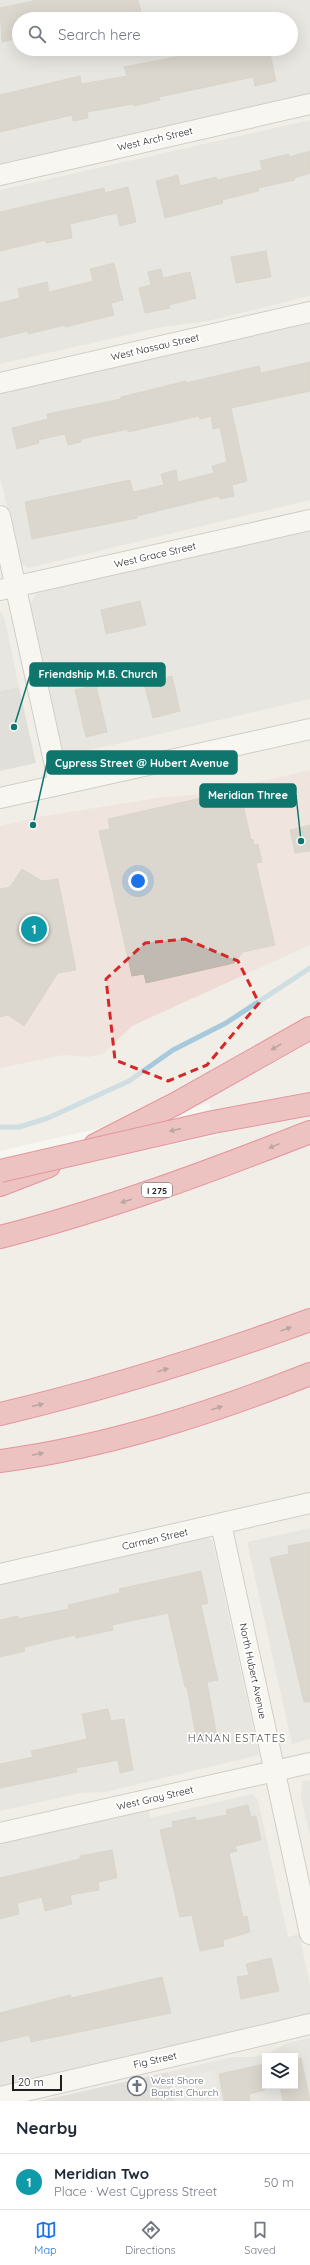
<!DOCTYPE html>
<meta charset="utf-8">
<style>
body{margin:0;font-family:Quicksand,sans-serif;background:#f2f2f3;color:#1f2937}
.controls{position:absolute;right:12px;bottom:12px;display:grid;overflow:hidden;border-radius:0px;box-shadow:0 4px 16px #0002}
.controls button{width:36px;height:36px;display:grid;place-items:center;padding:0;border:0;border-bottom:1px solid #e0e1e3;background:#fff;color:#1f2937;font:20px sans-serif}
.scale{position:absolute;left:12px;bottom:10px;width:50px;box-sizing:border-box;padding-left:4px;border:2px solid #1f1f1f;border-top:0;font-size:11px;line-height:14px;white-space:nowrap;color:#1f1f1f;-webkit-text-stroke:3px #fff;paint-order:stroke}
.you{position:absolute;left:138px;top:881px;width:14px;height:14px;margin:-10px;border:3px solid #fff;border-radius:50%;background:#1a73e8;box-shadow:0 0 0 6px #1a73e833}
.badge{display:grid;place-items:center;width:26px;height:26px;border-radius:50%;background:#1a73e8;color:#fff;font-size:13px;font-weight:700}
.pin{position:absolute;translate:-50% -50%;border:2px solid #fff;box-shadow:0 1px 4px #0006}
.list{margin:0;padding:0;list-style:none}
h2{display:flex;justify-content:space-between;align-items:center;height:52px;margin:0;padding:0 16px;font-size:17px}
h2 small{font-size:13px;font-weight:400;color:#747a83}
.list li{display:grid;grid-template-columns:26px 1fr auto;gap:12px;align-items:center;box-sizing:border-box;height:56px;padding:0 16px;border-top:1px solid #e0e1e3}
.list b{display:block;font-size:15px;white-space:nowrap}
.list p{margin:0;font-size:13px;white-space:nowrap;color:#747a83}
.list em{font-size:13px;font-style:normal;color:#747a83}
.icon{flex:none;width:22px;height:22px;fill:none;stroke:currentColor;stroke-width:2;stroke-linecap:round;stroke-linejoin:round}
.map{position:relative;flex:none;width:310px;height:2101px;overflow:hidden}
.search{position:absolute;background:#fff;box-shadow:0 4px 16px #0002;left:12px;right:12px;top:12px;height:44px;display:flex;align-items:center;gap:10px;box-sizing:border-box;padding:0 14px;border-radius:22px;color:#747a83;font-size:15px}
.sheet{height:108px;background:#fff}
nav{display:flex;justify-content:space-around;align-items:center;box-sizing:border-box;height:56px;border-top:1px solid #e0e1e3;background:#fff;font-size:11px;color:#747a83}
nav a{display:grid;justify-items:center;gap:2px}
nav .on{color:#1a73e8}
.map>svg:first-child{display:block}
.residential{fill:#dddcdc;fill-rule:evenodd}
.commercial{fill:#f0dad5}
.religious{fill:#cdcdcd}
.parking{fill:#e3e3e3}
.pier{fill:#fff}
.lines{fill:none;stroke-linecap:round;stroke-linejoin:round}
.stream{stroke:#a7c9dd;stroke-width:5}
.building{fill:#c0bab2;stroke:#c1b7a8}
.minor-casing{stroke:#a6a6a6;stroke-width:22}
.highway-casing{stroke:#d8284c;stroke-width:24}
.minor{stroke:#fff;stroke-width:20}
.highway{stroke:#e68f93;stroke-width:22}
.highway-bridge-casing{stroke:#d8284c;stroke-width:24;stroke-linecap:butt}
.highway-bridge{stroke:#e68f93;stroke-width:22}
.oneway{fill:#795153}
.marked{fill:none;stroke:#d62828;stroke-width:3;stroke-dasharray:8 5;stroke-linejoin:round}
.labels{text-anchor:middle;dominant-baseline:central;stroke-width:3.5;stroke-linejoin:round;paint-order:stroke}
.shield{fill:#fff;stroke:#626262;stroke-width:1}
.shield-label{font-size:9px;font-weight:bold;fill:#1f1f1f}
.street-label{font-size:10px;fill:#1f1f1f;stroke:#fff}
.worship-label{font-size:10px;fill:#5b616d;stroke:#fff;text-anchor:start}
.neighbourhood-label{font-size:11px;letter-spacing:1px;fill:#525252;stroke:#fff}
.leader{fill:none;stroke:#0f766e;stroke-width:1.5}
.callout-dot{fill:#0f766e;stroke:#fff;stroke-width:1.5}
.callout{fill:#0f766e;stroke:#0f766e;stroke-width:1.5}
.callout-label{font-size:11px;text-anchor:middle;font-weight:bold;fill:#fff}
</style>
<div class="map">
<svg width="310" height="2101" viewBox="0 0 310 2101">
<rect width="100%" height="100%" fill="#f0eee6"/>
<g class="residential">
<path d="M0,0H310V96L0,167ZM19,19H291V49H19Z"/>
<polygon points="310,120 310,296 208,321 162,327 0,364 0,190"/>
<polygon points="310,322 310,500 28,568 20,563 0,477 0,391"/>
<polygon points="310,527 310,699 65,756 62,753 29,605 38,591"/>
<polygon points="0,611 4,616 19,687 0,691"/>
<polygon points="310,1528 310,1739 292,1744 247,1542"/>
<polygon points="201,1537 209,1538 213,1543 259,1755 105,1792 81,1793 0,1811 0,1583"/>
<polygon points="310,1780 310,1836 301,1798 302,1781"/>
<polygon points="252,1794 258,1800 288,1937 299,1934 310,1984 310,2015 0,2088 0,1841 148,1808 150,1818"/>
<path d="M310,2038V2101H174L168,2072L233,2057H254L269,2053L287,2043ZM265,2056H295V2086H265Z"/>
</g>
<polygon class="commercial" points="310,770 310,945 132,1026 103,1054 89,1057 64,1055 0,1068 0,826 44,816 163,797 204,794"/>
<g class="religious">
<polygon points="19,687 36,763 0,771 0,691"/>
<polygon points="168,2072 174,2101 40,2101"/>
</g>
<polygon class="parking" points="214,2070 221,2101 177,2101 173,2084 192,2080 192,2075"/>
<polygon class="pier" points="209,1103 218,1135 0,1182 0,1151"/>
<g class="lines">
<polyline class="stream" points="0,1127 19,1127 48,1118 129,1081 173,1050 226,1023 310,968"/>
</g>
<g class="building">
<polygon points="37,0 138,0 141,12 110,19 19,19 19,38 2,42 0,8"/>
<polygon points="217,49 269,49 276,81 255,86 253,77 159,97 160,100 134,106 133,104 87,112 88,118 73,121 72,115 0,132 0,95 80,76 81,84 127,76 124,67"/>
<polygon points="310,151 310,173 294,178 295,180 258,188 259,191 222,200 223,203 165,218 156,181 178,175 180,186 216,177 217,180 262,170 260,161 289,154 289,157"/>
<polygon points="128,187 136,222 120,226 117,213 70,224 72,238 46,243 46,240 0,251 0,212 104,188 105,193"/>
<polygon points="266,251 271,277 236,283 231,257"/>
<polygon points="114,263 123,300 111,303 114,315 65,327 65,325 28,334 28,331 0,338 0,303 20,298 18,289 47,282 49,292 93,281 90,269"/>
<polygon points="161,269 163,278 190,272 196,298 169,305 170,308 145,313 139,288 151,285 148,272"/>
<polygon points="310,362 310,391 231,408 247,481 232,485 234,496 220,499 219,496 137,516 137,518 32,539 25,502 130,480 133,492 164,485 161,474 176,470 178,482 214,473 212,466 227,462 220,427 213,429 211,416 200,419 199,416 128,432 128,429 81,439 81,442 68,445 65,434 38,440 39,443 17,449 12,428 48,419 47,414 121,399 121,397 186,381 186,383 259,366 261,373"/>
<polygon points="140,601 146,625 106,634 101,610"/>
<polygon points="172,676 180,711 153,718 144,683"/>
<polygon points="96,685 107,732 86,737 75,690"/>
<polygon points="228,792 230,802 242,799 251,840 253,839 254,845 258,844 262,862 256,863 275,945 243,952 234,963 146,983 144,974 132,976 99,831 110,829 108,819"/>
<polygon points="310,825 310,851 295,853 290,830"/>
<polygon points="22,869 42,881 58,879 76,970 58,973 24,1026 8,1015 0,1017 0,889 10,887"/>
<polygon points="310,1542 310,1702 304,1702 270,1558 289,1554 288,1546"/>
<polygon points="201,1571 208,1603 201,1605 218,1680 207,1682 217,1737 197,1741 187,1687 185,1687 168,1613 112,1625 113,1630 76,1638 75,1635 24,1647 25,1651 0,1657 0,1620 18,1616 18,1619 69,1609 68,1605 120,1593 119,1589"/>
<polygon points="108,1709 111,1721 124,1719 133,1770 120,1773 118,1760 76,1768 77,1772 0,1788 0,1764 33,1757 31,1751 87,1739 82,1714"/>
<polygon points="248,1805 251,1817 256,1816 261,1840 235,1846 237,1851 229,1853 243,1917 247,1916 250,1932 223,1940 224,1946 200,1951 192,1915 180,1917 160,1830 173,1827 172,1822 195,1817 196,1821 227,1815 226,1810"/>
<polygon points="112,1850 117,1878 98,1882 99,1890 70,1895 72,1904 45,1911 42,1897 17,1903 19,1914 0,1919 0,1878 80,1859 80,1856"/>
<polygon points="271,1958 279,1991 241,1999 237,1977 249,1975 246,1964"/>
<polygon points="162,1977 171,2013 31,2042 29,2035 0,2042 0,2013 70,1995 71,1998"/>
<polygon points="301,2058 310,2101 283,2101 280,2086 295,2086 295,2059"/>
<polygon points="265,2064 265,2090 249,2094 250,2101 224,2101 219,2074"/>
</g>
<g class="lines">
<g class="minor-casing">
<g id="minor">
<polyline points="0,175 310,104"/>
<polyline points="0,383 310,312"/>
<polyline points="0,516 59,784"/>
<polyline points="0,590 310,520"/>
<polyline points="0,798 310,729"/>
<polyline points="221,1524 310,1934"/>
<polyline points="0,1574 310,1503"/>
<polyline points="0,1833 310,1763"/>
<polyline points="0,2097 310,2024"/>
</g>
</g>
<g class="highway-casing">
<g id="highway">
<polyline points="213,1122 310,1104"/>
<polyline points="95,1145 177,1103 310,1028"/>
<polyline points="0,1185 49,1166"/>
<path d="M0,1237C106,1210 208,1172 310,1132"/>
<path d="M0,1414C106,1389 208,1357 310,1320"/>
<path d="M0,1461C107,1447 211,1413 310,1374"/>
</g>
</g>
<use href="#minor" class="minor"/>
<use href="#highway" class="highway"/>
<g class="highway-bridge-casing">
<polyline id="highway-bridge" points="0,1171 213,1122"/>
</g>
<use href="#highway-bridge" class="highway-bridge"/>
</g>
<defs><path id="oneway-solid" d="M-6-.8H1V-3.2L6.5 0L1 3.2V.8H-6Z"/></defs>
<g class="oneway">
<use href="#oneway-solid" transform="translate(276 1047) rotate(150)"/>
<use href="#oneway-solid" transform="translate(175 1130) rotate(167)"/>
<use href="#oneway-solid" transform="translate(274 1146) rotate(158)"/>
<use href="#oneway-solid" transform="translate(126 1201) rotate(163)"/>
<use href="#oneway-solid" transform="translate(286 1329) rotate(-20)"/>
<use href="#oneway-solid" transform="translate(163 1370) rotate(-17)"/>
<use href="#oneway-solid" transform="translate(38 1405) rotate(-13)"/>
<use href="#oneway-solid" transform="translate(217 1408) rotate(-18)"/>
<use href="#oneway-solid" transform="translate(38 1454) rotate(-11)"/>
</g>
<path d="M0 0H310V2101H0ZM185,939L238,961L259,1003L207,1065L168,1081L115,1060L106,979L145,943Z" fill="#f0eee6" fill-opacity=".55" fill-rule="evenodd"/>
<path class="marked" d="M185,939L238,961L259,1003L207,1065L168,1081L115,1060L106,979L145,943Z"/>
<defs>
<g id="church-ring" transform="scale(1)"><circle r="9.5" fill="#fff" stroke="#6b7280" stroke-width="1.5"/><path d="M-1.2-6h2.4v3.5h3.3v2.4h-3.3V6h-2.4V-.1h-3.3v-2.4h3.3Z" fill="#6b7280"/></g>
</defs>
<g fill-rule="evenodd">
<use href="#church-ring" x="137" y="2086"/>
</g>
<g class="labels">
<rect class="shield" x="142" y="1183" width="30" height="14" rx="3"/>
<g class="shield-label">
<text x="157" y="1190">I 275</text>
</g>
<g class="street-label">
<text transform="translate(155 139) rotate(-13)">West Arch Street</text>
<text transform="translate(155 347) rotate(-13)">West Nassau Street</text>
<text transform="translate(155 555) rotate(-13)">West Grace Street</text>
<text transform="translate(155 1539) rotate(-13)">Carmen Street</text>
<text transform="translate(253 1671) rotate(78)">North Hubert Avenue</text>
<text transform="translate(155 1798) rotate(-13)">West Gray Street</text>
<text transform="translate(155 2060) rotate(-13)">Fig Street</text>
</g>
<g class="worship-label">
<text x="151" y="2080">West Shore<tspan x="151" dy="12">Baptist Church</tspan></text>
</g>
<g class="neighbourhood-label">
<text x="237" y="1738">HANAN ESTATES</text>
</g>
</g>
<path class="leader" d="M14 727L30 675M33 825L47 763M301 841L296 795"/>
<g class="callout-dot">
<circle cx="14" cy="727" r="4"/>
<circle cx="33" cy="825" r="4"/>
<circle cx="301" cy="841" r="4"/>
</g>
<g class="callout">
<rect x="30" y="663" width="135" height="23" rx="4"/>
<rect x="47" y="751" width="190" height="23" rx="4"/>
<rect x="200" y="784" width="96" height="23" rx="4"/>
</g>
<g class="callout-label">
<text x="98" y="678">Friendship M.B. Church</text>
<text x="142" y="767">Cypress Street @ Hubert Avenue</text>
<text x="248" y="799">Meridian Three</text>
</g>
</svg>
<div class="controls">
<button><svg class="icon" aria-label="layers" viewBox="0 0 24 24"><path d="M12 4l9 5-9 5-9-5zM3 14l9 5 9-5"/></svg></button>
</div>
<div class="scale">20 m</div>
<div class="you"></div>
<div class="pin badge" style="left:34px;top:929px;background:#0f9aa8">1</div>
<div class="search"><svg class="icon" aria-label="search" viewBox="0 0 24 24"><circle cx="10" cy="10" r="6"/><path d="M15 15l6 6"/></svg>Search here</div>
</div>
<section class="sheet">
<h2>Nearby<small></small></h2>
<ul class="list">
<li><span class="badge" style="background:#0f9aa8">1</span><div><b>Meridian Two</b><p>Place · West Cypress Street</p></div><em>50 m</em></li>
</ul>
</section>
<nav>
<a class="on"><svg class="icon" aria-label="map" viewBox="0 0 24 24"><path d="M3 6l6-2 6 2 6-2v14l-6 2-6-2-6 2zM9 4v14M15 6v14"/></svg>Map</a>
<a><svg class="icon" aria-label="directions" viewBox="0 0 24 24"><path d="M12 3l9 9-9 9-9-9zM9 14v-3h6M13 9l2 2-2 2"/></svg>Directions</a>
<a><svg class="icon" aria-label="saved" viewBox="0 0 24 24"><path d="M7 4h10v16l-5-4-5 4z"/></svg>Saved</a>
</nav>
